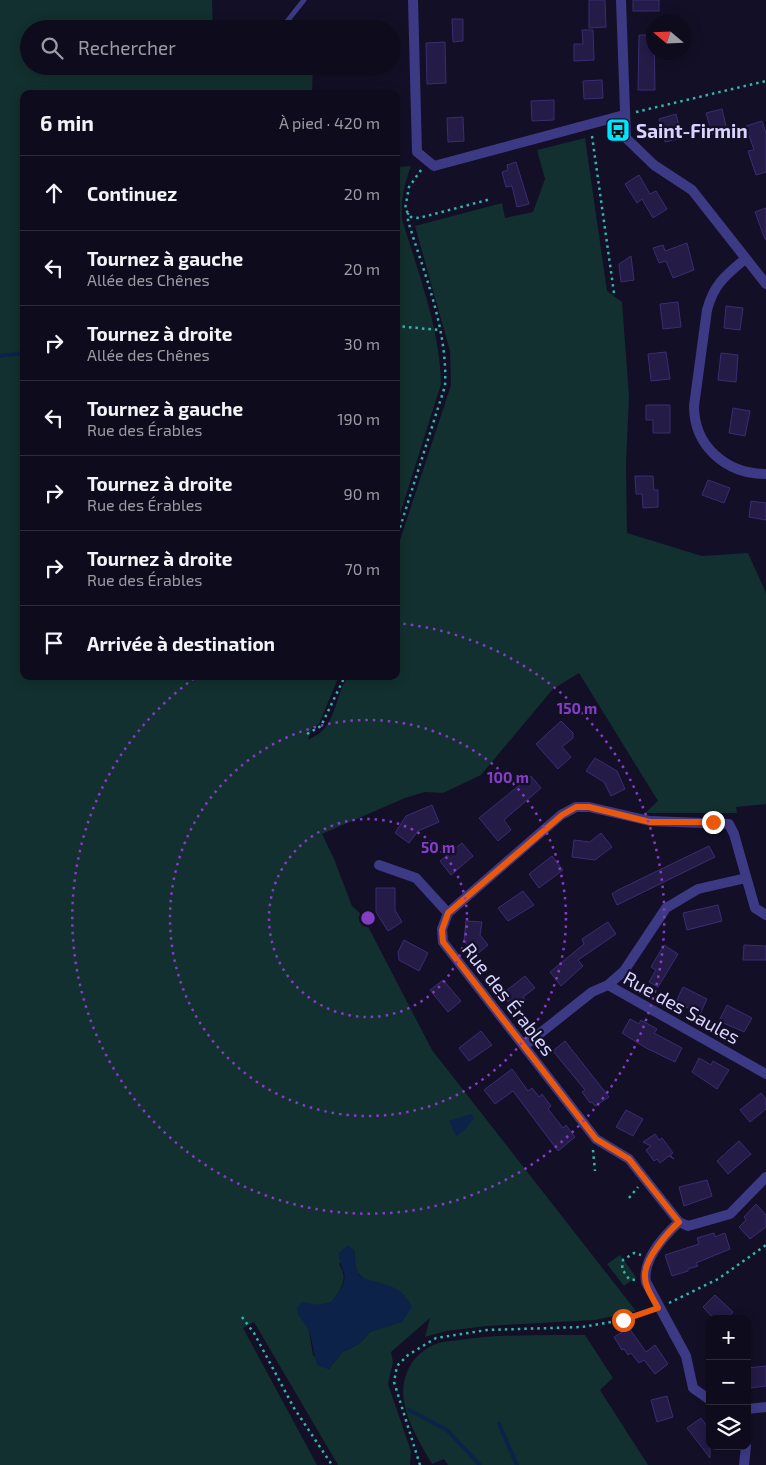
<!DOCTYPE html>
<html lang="fr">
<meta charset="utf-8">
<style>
body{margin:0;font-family:"Exo 2",sans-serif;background:#1c1929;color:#f1f3f6}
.controls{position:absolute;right:15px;bottom:15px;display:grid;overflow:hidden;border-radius:10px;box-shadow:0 2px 12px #0003}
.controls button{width:45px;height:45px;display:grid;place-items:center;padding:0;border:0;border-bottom:1px solid #2e2b3b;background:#0e0b1c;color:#f1f3f6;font:25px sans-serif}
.compass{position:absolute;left:646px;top:15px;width:45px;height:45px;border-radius:50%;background:#0e0b1c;box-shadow:0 2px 12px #0003;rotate:289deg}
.stop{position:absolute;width:15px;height:15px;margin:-11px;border:4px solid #ea580c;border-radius:50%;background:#fff}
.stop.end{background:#ea580c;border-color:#fff;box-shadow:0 1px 5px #0008}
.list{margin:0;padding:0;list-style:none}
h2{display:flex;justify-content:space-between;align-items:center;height:65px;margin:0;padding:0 20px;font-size:21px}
h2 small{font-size:16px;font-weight:400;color:#9b9ba3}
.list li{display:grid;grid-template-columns:32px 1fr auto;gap:15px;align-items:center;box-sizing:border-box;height:75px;padding:0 20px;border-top:1px solid #2e2b3b}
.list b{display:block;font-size:19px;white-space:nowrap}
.list p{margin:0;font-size:16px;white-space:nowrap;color:#9b9ba3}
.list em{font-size:16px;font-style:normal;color:#9b9ba3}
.icon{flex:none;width:28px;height:28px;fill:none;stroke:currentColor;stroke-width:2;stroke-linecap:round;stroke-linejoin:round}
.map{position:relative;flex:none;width:766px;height:1465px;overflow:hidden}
.search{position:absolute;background:#0e0b1c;box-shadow:0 2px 12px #0003;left:20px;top:20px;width:380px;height:55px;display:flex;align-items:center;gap:12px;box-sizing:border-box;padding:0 18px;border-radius:28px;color:#9b9ba3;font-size:19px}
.panel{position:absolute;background:#0e0b1c;box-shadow:0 2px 12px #0003;left:20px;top:90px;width:380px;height:590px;border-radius:10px}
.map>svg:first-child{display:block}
.green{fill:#12302f;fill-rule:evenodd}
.water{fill:#0c2248}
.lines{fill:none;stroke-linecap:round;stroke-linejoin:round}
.stream{stroke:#0c2248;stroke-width:4}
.building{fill:#241b47;stroke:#3b2d73}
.path{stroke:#2fb8b0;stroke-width:2.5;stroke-dasharray:2.5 4;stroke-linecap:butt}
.lane{stroke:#3d3a85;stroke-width:5}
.street{stroke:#3d3a85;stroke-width:10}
.route{stroke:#ea580c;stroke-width:6}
.ring{fill:none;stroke:#843dc5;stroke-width:2.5;stroke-dasharray:2.5 5}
.labels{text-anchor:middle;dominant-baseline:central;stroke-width:4.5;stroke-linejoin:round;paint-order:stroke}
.poi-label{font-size:19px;font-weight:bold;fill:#d9d4ff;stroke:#130f26;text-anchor:start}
.street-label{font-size:19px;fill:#d9d4ff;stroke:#130f26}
.centre{fill:#843dc5;stroke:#130f26;stroke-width:2.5}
.ring-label{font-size:15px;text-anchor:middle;font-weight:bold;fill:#843dc5;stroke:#130f26;stroke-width:4.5;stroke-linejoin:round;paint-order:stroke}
</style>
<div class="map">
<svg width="766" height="1465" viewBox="0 0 766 1465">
<rect width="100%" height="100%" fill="#130f26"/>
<g class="green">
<path d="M0,0H212L213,29H29V66H231L241,73L283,66H313L312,94H24V676H339L319,724L312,728L308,740C313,737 321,733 324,729C337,714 337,690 349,676H396V552L451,385L450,351L415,226L502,203L505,218L533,212L545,179L537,150L585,138L607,291L622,302L629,396L626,465L627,533L702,556L748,553L766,593V804L736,807L737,813H645L658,801L579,673L553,689L481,775L443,793L425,792L405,798L322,834L334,859L352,906L362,915L432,1050L636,1311L595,1320L486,1326L446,1331L425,1337L430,1318L391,1352L393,1362L388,1384L411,1451L410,1465H338L254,1322L243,1328L317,1465H0ZM354,1250C355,1260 354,1273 364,1278L383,1327L370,1332L359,1344L342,1352L329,1369L313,1355L309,1331L318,1305L331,1303C341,1290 349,1279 339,1264Z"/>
<path d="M411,166C404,184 401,200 402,219C418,273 440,328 441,384L396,527V167Z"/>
<polygon points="620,1255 636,1277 624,1286 607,1264"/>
<path d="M585,1335L613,1378L600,1390L648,1465H448L444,1459L432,1464C421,1445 408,1424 404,1402C400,1377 412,1353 436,1344C443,1341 452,1341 459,1340C500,1334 543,1335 585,1335Z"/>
</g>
<g class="water">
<polygon points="472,1114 474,1118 464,1131 456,1136 449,1121"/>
<path d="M348,1245L354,1250L356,1268L360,1276C381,1287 400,1281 412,1307L402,1322L370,1332L359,1344L342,1352L329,1369L318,1366C313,1354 313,1342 309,1331C305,1322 297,1318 297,1307L302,1302L318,1305L331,1302C337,1295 347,1284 344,1273C342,1265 339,1262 339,1253Z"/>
</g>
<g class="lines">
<g class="stream">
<polyline points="0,356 24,353"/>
<polyline points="409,1410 447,1430 480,1465"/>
<polyline points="499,1424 517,1465"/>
</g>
</g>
<g class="building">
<polygon points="589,0 605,0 606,27 589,28"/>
<rect x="633" y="0" width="26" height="11"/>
<polygon points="452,19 463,19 463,41 453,42"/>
<polygon points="582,30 593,30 594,60 574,61 574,44 583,44"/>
<polygon points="639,35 654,35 655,90 638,90"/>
<polygon points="445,42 446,83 427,84 426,43"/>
<polygon points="602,80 603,98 584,99 583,81"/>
<polygon points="554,100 554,120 532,121 531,101"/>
<polygon points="722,109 727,130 712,134 706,113"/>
<polygon points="676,114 682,138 665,142 659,119"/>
<polygon points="463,117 464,141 448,142 447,118"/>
<polygon points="762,121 766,133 766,172 756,175 748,151 754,150 746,126"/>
<polygon points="516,162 529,204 517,207 512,186 506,187 502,172 508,170 507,165"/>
<polygon points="639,175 650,194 656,191 667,209 653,218 642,199 637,203 625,184"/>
<polygon points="766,208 766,239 765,239 755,212"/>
<polygon points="687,243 694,270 673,278 666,261 659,263 653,248 663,245 665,251"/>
<polygon points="631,256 634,280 621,282 619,264"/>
<polygon points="678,302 681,327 663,329 660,304"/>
<polygon points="726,306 743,308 740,330 724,328"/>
<polygon points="666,352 670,379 651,381 648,354"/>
<polygon points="721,353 738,355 736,382 718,380"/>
<polygon points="646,405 670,405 670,433 653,433 653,420 646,420"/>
<polygon points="733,408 750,411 745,436 729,433"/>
<polygon points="635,476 653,476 654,490 658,490 658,507 643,508 642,494 636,494"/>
<polygon points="708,480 730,488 724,503 702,495"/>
<polygon points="751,501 766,503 766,520 749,517"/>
<polygon points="561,721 573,733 573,738 562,747 571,757 558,769 536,744"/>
<polygon points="595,758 617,771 625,789 611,796 604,782 586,771"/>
<polygon points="531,776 541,788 504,820 511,830 498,841 479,818"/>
<polygon points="432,805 439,822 418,831 409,843 395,833 406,816"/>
<polygon points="601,833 612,847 595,860 572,857 574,840 590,842"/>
<polygon points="462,843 473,856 451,875 440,861"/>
<polygon points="709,846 715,857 617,905 612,894 618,890"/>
<polygon points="552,856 563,870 539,888 529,874"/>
<polygon points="376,888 395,888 395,910 402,922 388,931 376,912"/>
<polygon points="523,891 534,905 508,921 498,908"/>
<polygon points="718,905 722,921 687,930 683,913"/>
<polygon points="466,921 482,922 480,935 488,945 476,955 464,941"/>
<polygon points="608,922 616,934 578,960 583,966 561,986 550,972 584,944 582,939"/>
<polygon points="404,940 428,953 419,971 399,960 398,952"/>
<polygon points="664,945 678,954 658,987 649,982 656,970 651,967"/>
<polygon points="744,945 766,946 766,960 743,960"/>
<polygon points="525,976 535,988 523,997 526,1001 515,1010 502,994"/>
<polygon points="443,980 461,1001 448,1012 430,990"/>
<polygon points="683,987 707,999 700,1014 676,1002"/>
<polygon points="727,1005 752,1018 744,1032 719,1021"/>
<polygon points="630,1019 639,1024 641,1020 657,1029 654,1033 682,1048 675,1062 646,1048 622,1033"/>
<polygon points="481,1031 492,1045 469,1061 459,1048"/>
<polygon points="565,1041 609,1097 595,1106 592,1102 590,1103 582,1092 585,1090 553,1051"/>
<polygon points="699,1058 711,1065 713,1061 729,1070 717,1089 692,1072"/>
<polygon points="512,1069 528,1091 532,1088 539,1097 542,1094 551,1106 548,1109 563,1128 566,1125 575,1137 558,1151 513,1091 495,1104 484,1090"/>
<polygon points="761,1093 766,1099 766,1109 750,1122 740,1110"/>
<polygon points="626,1110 643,1119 633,1136 616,1127"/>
<polygon points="655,1134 659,1140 662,1138 673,1153 670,1155 674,1159 669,1156 660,1163 657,1159 654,1161 646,1150 651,1146 643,1142"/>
<polygon points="739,1141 751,1154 728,1174 717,1161"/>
<polygon points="707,1180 712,1196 684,1206 679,1187"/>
<polygon points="756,1204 766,1215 766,1227 750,1239 739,1227 746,1220 744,1217"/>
<polygon points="714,1233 715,1237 725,1233 730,1249 696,1263 698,1266 688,1269 688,1271 672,1276 665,1255 699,1244 697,1238"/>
<polygon points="715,1295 733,1312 727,1319 714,1319 703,1307"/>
<polygon points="629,1328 646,1352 655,1345 668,1364 655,1374 644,1360 639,1363 631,1353 628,1355 624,1349 622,1350 614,1337"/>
<polygon points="766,1366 766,1386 750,1388 747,1368"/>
<polygon points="667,1396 673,1417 657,1422 651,1400"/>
<polygon points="701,1418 710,1430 710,1458 687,1428"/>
</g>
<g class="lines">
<g class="path">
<polyline points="636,112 766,81"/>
<polyline points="592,136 614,293"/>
<polyline points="421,170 409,187 405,209 411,217 419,218 491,199"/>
<polyline points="396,326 439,330"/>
<path d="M396,540L445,386C448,330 424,273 408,221V213"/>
<polyline points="307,734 321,726 345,676"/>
<polyline points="593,1150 595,1171"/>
<polyline points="629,1198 638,1187"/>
<polyline points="635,1280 629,1279 622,1269 623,1260 634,1253 641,1255"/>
<polyline points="669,1303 718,1279 766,1245"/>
<polyline points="242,1317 254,1333 294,1408 332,1465"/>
<polyline points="420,1465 394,1382 397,1366 408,1355 436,1338 487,1330 582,1327 623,1320 650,1311"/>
</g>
<polyline class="lane" points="281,29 304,0"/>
<g class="street">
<polyline points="413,0 417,152 434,166 624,115"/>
<polyline points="621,0 626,138 654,165 692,190 766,284"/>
<path d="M745,259C725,276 714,284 707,310L694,406C694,446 726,474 766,474"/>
<polyline points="379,865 416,878 448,913"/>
<polyline points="766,915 755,908 734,834 729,824 650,821 589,807 576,807 561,815 448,913 442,929 443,942 596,1139 629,1159 679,1222 688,1226 730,1214 766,1177"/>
<polyline points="608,985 766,1074"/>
<polyline points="524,1046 592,992 608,985 624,971 666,908 698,889 746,878"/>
<path d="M679,1222C664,1236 642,1260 646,1282L686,1356L693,1388L710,1400"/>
<polyline points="747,1409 766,1407"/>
<polyline points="744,1465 746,1446"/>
</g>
</g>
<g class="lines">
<path class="route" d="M623,1320L658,1308C653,1298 644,1286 645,1275C645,1258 668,1232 679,1222L629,1159L596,1139L443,942L442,930L448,913L562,815L576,807H589L650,822H713"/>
</g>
<g class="ring">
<circle cx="368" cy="918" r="99"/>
<circle cx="368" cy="918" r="198"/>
<path d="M396 623A296 296 0 1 1 196 677"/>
</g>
<defs>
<g id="bus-square" transform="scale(1.25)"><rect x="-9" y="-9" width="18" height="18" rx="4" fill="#00e5ff" stroke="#130f26"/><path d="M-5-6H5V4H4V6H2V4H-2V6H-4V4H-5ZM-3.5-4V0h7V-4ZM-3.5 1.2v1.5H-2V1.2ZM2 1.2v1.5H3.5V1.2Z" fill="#111"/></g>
</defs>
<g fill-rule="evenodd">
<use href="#bus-square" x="618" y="130"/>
</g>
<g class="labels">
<g class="poi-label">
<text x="636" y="130">Saint-Firmin</text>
</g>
<g class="street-label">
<text transform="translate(509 999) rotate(52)">Rue des Érables</text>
<text transform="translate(682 1007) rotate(29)">Rue des Saules</text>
</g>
</g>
<circle cx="368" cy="918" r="8" class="centre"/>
<g class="ring-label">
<text x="577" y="714">150 m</text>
<text x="508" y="783">100 m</text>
<text x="438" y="853">50 m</text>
</g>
</svg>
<div class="controls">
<button>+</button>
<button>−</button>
<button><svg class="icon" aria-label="layers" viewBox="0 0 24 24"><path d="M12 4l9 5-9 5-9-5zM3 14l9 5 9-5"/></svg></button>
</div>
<svg class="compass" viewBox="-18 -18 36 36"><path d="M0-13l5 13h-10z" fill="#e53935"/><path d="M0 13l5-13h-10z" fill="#9b9ba3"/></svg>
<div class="stop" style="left:623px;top:1320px"></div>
<div class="stop end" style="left:713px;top:822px"></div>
<div class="search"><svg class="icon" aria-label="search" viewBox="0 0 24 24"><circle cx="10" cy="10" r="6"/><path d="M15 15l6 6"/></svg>Rechercher</div>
<section class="panel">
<h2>6 min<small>À pied · 420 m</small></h2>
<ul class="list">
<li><svg class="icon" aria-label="ahead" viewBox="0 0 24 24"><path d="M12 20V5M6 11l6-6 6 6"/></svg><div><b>Continuez</b></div><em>20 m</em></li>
<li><svg class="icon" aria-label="left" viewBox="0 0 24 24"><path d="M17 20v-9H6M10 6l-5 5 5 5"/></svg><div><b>Tournez à gauche</b><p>Allée des Chênes</p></div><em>20 m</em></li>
<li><svg class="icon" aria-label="right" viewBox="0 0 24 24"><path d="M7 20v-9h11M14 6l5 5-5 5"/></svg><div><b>Tournez à droite</b><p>Allée des Chênes</p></div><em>30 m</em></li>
<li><svg class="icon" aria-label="left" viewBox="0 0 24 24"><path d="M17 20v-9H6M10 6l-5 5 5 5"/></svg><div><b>Tournez à gauche</b><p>Rue des Érables</p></div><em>190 m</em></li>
<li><svg class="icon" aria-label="right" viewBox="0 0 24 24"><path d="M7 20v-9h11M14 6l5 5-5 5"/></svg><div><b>Tournez à droite</b><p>Rue des Érables</p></div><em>90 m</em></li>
<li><svg class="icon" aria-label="right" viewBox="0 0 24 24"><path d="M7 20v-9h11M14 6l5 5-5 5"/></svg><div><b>Tournez à droite</b><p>Rue des Érables</p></div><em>70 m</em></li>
<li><svg class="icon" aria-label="arrive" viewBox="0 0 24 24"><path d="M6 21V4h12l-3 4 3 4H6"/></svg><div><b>Arrivée à destination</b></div></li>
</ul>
</section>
</div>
